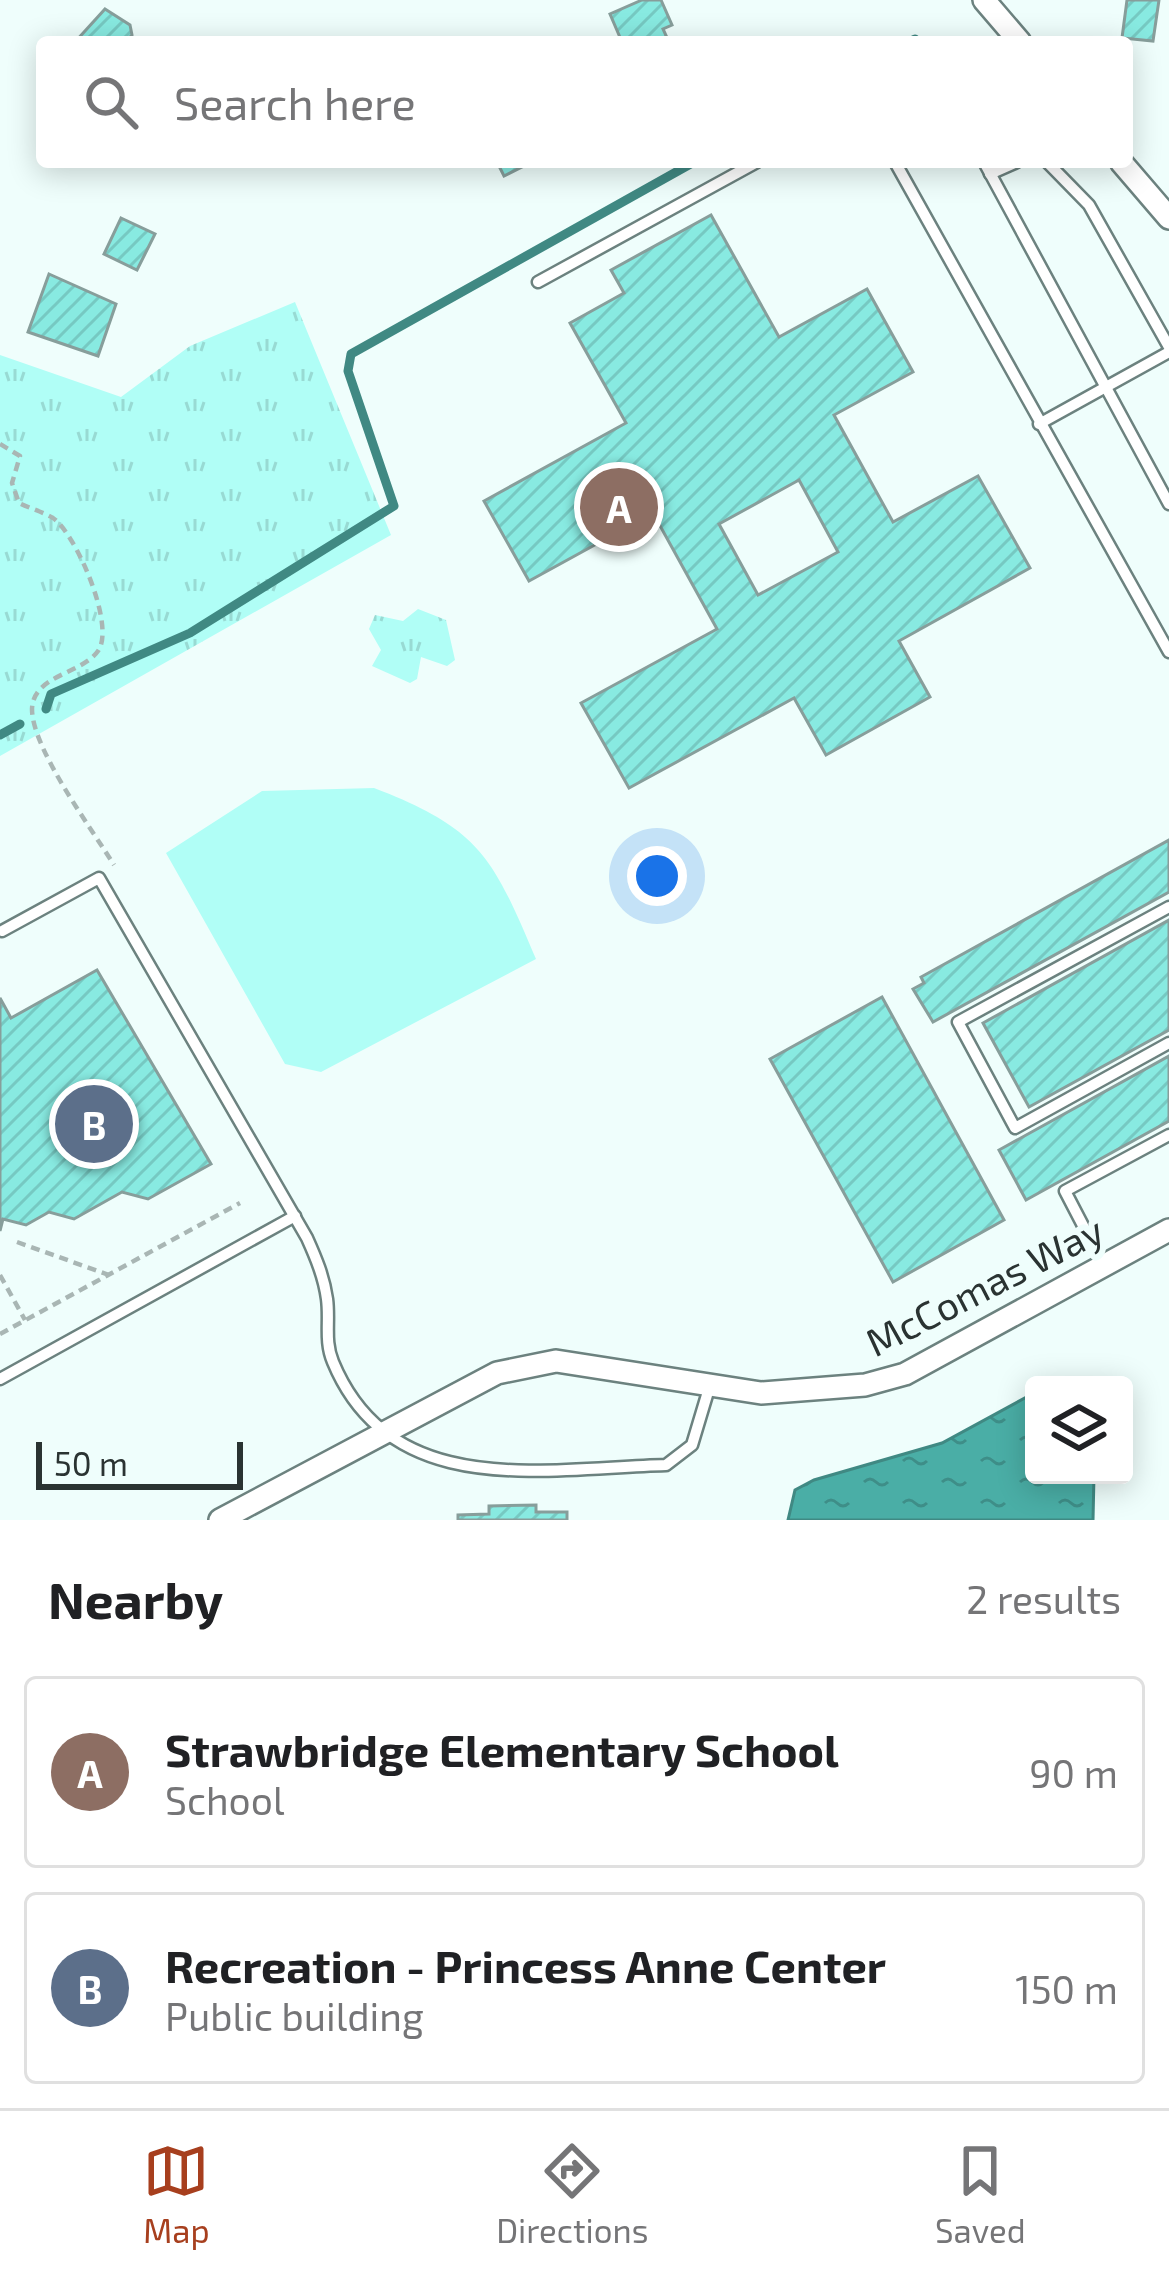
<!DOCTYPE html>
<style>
body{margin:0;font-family:"Exo 2",sans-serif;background:#f6f6f6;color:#202124}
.controls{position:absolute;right:36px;bottom:36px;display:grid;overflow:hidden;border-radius:12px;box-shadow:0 6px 30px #0003}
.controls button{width:108px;height:108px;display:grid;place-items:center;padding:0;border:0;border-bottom:3px solid #e0e0e0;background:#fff;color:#202124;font:60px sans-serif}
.scale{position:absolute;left:36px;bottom:30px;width:207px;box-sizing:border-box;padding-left:12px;border:6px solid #2a3332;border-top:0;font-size:33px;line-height:42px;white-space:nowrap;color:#2a3332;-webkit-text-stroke:9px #effefc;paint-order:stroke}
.you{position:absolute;left:657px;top:876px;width:42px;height:42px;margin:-30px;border:9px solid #fff;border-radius:50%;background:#1a73e8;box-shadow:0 0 0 18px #1a73e833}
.badge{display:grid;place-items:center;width:78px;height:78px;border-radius:50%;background:#a73f1e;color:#fff;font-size:39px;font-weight:700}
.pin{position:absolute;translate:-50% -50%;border:6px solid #fff;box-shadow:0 3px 12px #0006}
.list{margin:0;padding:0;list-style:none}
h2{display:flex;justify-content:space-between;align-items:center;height:156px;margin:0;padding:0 48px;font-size:51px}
h2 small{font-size:39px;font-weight:400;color:#757577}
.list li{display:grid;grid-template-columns:78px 1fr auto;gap:36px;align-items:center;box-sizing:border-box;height:192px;margin:0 24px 24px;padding:0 24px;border:3px solid #e0e0e0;border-radius:12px}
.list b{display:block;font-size:45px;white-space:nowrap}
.list p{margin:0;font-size:39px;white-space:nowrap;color:#757577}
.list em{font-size:39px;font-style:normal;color:#757577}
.icon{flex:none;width:66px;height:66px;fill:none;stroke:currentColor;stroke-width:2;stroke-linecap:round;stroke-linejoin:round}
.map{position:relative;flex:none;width:1169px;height:1520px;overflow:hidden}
.search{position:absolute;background:#fff;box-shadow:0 6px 30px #0003;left:36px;right:36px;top:36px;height:132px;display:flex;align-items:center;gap:30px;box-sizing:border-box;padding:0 42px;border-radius:12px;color:#757577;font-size:45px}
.sheet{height:588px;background:#fff}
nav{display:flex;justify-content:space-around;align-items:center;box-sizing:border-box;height:168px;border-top:3px solid #e0e0e0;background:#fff;font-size:33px;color:#757577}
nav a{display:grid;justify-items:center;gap:6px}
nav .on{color:#a73f1e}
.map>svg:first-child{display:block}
.grass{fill:url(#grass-tufts)}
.pitch{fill:#b0fef6}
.water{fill:url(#water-ripples);stroke:#408983;stroke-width:3}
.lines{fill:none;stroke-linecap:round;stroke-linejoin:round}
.stream{stroke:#408983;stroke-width:9}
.building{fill:url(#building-hatch);stroke:#879e9b;stroke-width:3;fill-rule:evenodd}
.service-casing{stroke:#6c827f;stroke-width:15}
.minor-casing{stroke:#6c827f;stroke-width:26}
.path{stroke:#a9b6b4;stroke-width:4.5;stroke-dasharray:9 6;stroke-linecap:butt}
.service{stroke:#fff;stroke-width:10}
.minor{stroke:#fff;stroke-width:21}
.labels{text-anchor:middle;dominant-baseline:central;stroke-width:12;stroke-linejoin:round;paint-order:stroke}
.street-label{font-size:39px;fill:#2a3332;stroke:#effefc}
</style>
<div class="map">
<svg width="1169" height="1520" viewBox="0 0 1169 1520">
<defs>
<pattern id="grass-tufts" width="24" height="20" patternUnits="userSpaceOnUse" patternTransform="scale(3)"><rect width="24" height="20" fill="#b0fef6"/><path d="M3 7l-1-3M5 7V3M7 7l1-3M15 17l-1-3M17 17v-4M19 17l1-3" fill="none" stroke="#98dad3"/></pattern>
<pattern id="water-ripples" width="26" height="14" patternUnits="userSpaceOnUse" patternTransform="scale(3)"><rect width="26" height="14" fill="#4aaea6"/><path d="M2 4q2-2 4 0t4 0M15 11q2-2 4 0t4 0" fill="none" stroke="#3e8e88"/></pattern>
<pattern id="building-hatch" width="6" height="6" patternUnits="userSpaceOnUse" patternTransform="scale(3)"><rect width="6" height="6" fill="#88eae1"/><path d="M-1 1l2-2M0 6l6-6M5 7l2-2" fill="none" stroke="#76c9c2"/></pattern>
</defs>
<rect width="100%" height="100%" fill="#effefc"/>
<g class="grass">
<polygon points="295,302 391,535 0,756 0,355 121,397 190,346"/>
<polygon points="418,609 446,620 455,660 447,666 421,657 417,679 410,683 372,666 381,650 369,629 375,615 403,621"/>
</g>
<path class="pitch" d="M374,788C481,829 493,858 536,959L321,1072L285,1064L166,853L262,791Z"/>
<polygon class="water" points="1034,1393 1034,1475 1094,1475 1093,1520 788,1520 795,1490 814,1480 942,1443"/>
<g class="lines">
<g class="stream">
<polyline points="909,42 915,39"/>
<polyline points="46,709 51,694 190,633 394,506 348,371 351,354 694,162"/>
<polyline points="0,735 20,724"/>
</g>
</g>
<g class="building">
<polygon points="642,0 661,0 672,25 663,29 669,42 622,42 610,14"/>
<polygon points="1127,0 1159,0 1153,41 1122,38"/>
<polygon points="105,9 130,25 132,35 125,42 75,42"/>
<polygon points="497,162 532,162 504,176"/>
<path d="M711,215L779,337L867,289L913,372L834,415L893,522L978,476L1030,568L899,641L930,697L826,755L794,698L629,788L581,703L717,629L653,513L529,581L484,501L626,423L570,323L624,293L611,270ZM799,480L838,552L758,595L719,524Z"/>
<polygon points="121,218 155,234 137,270 104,254"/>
<polygon points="49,274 116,304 98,356 28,332"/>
<polygon points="1169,840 1169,892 933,1022 913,989 924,983 921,977"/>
<polygon points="1169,920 1169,1030 1029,1107 983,1023"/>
<polygon points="97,970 211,1164 148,1199 122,1192 74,1219 49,1212 26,1225 3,1219 0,1231 0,998 11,1018"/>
<polygon points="882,997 1004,1220 893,1282 770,1059"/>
<polygon points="1169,1056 1169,1121 1026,1200 999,1150"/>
<polygon points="536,1505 536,1512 567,1512 567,1520 458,1520 458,1515 489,1514 489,1506"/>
</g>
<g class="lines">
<g class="service-casing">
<g id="service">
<polyline points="895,162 1169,652"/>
<polyline points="984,162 1169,504"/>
<polyline points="1047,162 1089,205 1169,347"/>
<polyline points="990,174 1017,162"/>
<polyline points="538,282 757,162"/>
<polyline points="1039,424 1169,352"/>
<polyline points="1169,907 958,1022 1015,1128 1169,1043"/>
<path d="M2,931L99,878L307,1238C316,1258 324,1277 327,1299C330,1321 324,1341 333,1362C391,1502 546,1468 666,1465L692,1445L710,1385"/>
<polyline points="1104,1266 1065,1191 1169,1135"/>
<polyline points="0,1379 295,1216"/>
</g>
</g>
<g class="minor-casing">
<g id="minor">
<polyline points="984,0 1020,42"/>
<polyline points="1121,162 1169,218"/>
<polyline points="220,1520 497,1373 556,1361 761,1393 865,1385 905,1374 1169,1230"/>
</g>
</g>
<g class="path">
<path d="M0,444L20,456L12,483L19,503C29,508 43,512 53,518C76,534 116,626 98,651C82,674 33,675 32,709C32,749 92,829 114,865"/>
<polyline points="17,1242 109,1275"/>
<polyline points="0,1275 25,1320"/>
<polyline points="0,1334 240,1203"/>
</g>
<use href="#service" class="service"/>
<use href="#minor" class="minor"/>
</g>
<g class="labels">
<g class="street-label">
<text transform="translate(984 1285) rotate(-27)">McComas Way</text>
</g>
</g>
</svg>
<div class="controls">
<button><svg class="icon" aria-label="layers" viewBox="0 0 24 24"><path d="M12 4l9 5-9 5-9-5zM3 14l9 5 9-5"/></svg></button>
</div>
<div class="scale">50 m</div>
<div class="you"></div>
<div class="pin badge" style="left:619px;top:507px;background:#8d6e63">A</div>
<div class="pin badge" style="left:94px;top:1124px;background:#5c6f8a">B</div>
<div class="search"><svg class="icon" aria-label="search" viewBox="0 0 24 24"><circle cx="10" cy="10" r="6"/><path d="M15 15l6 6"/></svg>Search here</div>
</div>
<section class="sheet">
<h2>Nearby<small>2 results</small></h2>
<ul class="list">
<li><span class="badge" style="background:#8d6e63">A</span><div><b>Strawbridge Elementary School</b><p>School</p></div><em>90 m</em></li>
<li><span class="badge" style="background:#5c6f8a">B</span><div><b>Recreation - Princess Anne Center</b><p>Public building</p></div><em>150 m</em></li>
</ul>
</section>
<nav>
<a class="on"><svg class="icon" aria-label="map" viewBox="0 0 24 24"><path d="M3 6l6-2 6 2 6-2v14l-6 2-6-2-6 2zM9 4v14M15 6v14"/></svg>Map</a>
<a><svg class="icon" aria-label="directions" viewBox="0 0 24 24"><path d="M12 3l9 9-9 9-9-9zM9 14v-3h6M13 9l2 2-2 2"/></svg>Directions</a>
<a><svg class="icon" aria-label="saved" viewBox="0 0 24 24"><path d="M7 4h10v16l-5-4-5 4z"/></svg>Saved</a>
</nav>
